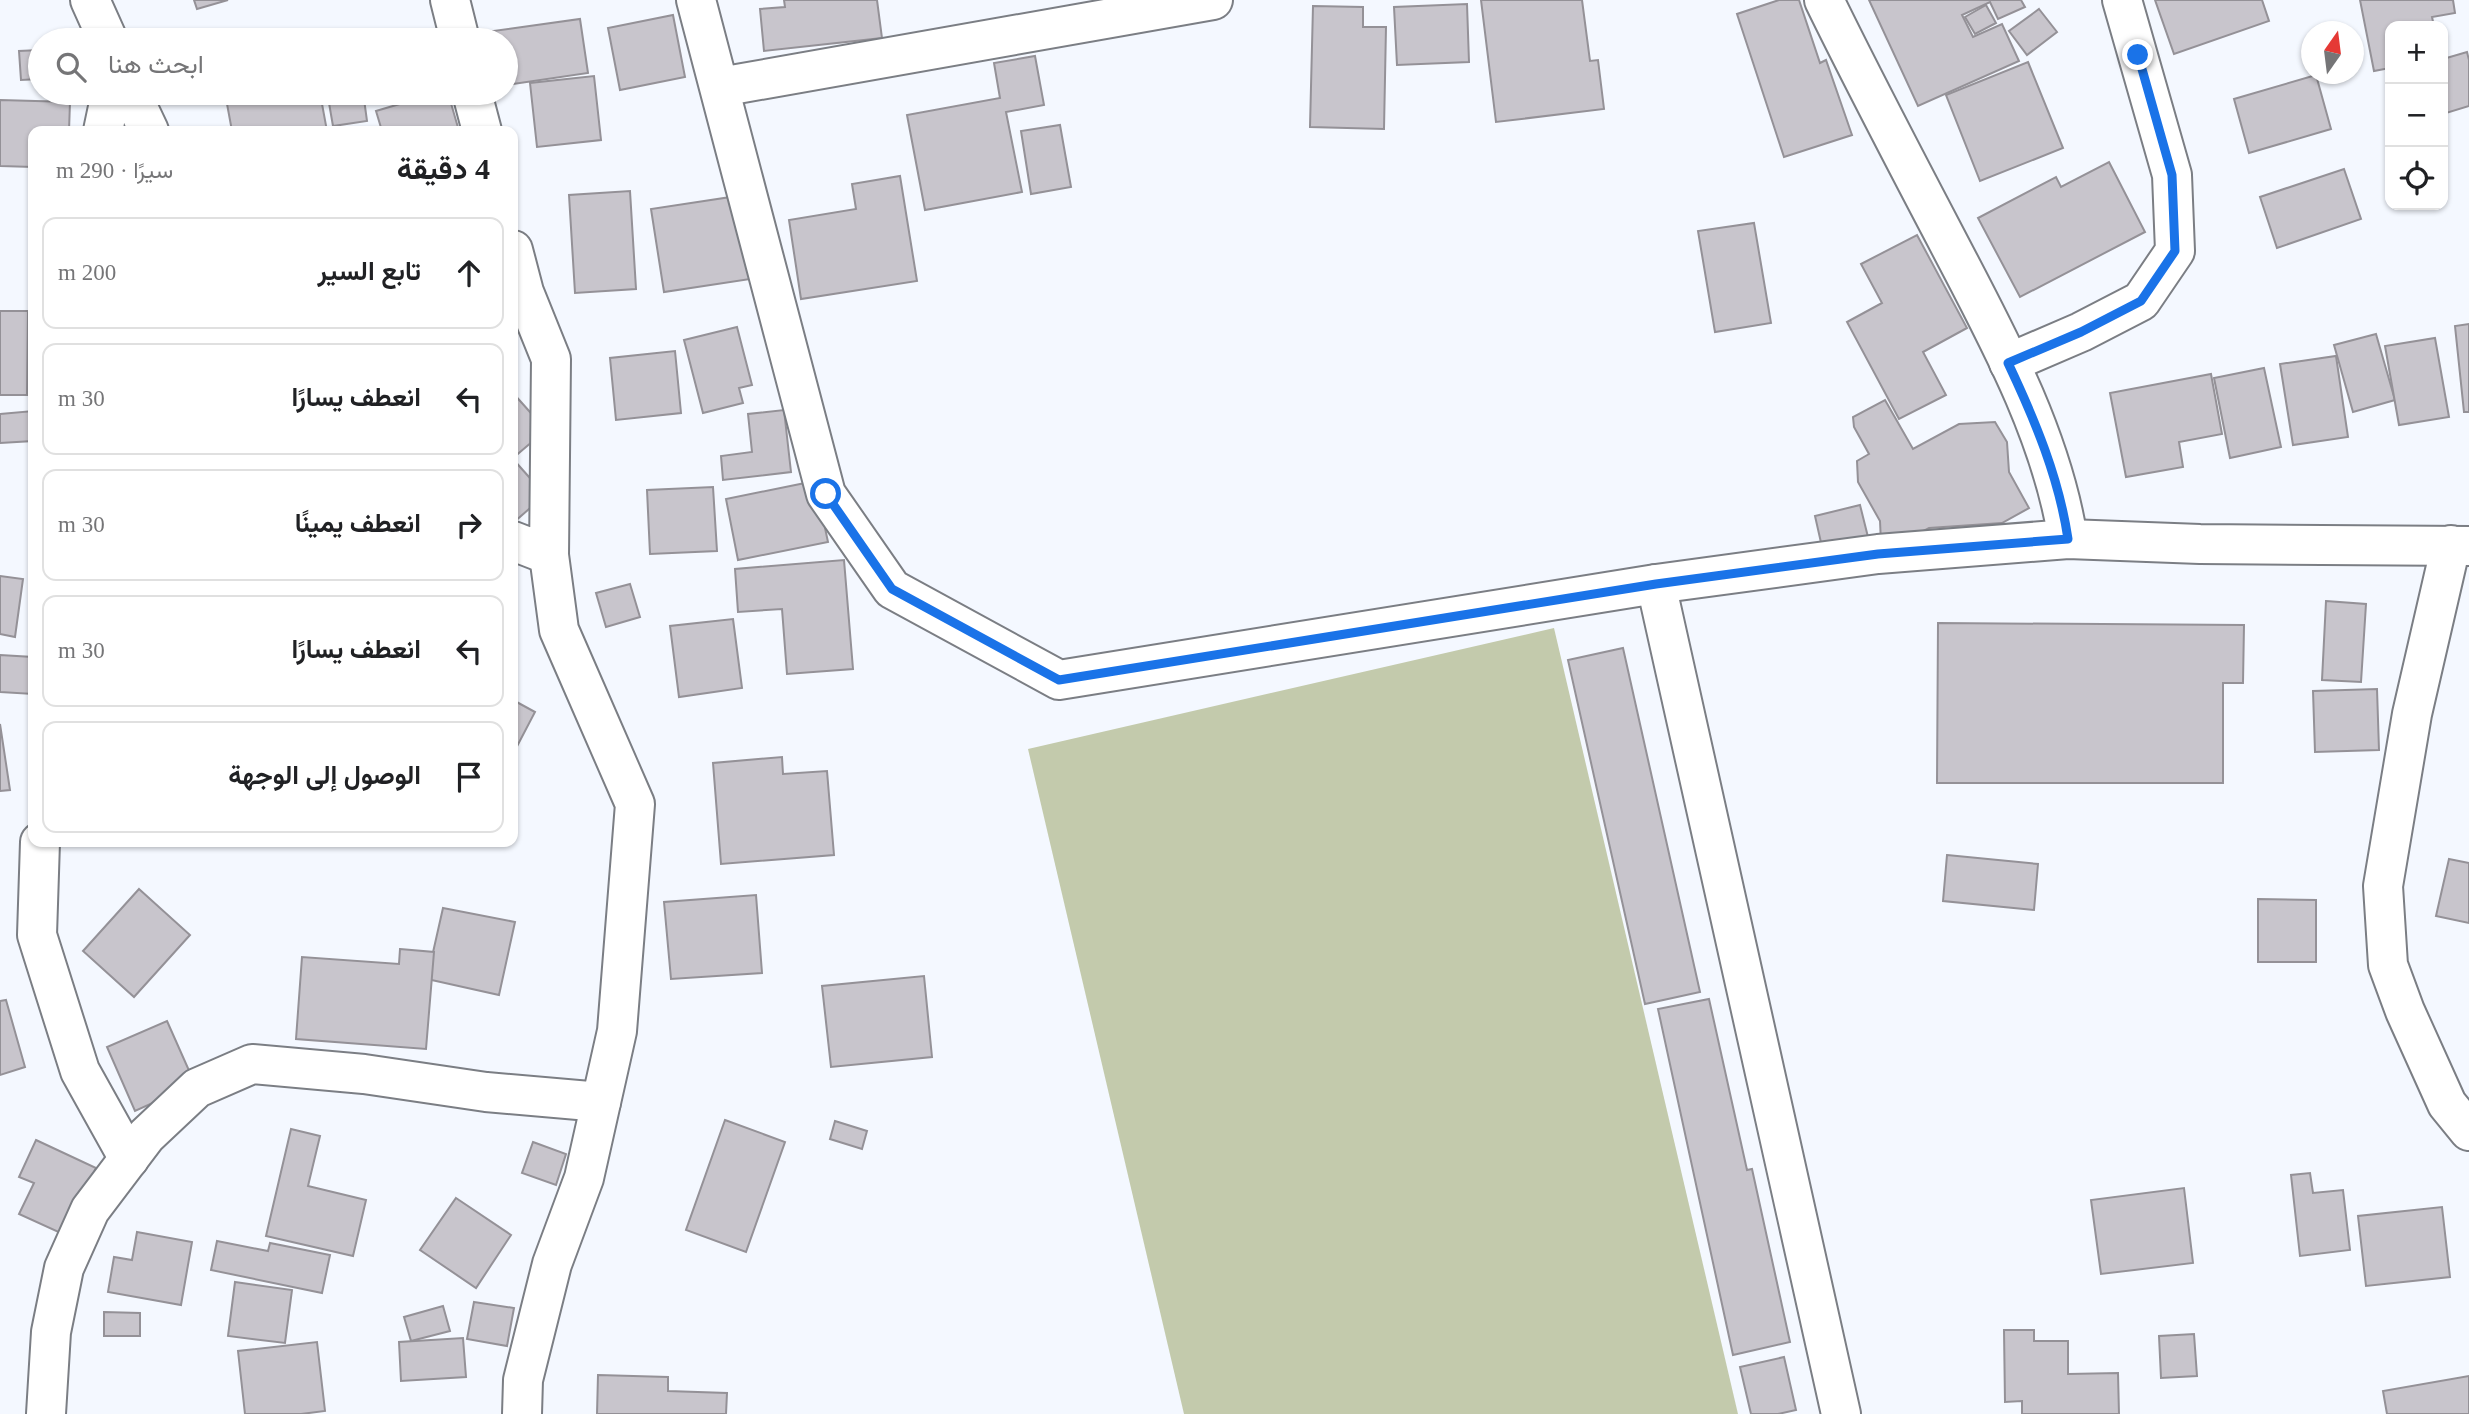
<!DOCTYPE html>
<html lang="ar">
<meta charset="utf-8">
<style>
body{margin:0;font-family:"Times New Roman",Vazirmatn,serif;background:#f2f2f2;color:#202124;direction:rtl}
.controls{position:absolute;right:21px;top:21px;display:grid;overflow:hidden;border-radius:14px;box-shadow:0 2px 5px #0004}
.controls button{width:63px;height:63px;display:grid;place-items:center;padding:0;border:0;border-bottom:2px solid #e0e0e0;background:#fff;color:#202124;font:35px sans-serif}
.compass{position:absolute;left:2301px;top:21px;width:63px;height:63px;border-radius:50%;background:#fff;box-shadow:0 2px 5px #0004;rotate:14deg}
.stop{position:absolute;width:21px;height:21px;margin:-16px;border:5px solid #1a73e8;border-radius:50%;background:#fff}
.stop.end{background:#1a73e8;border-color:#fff;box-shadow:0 2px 7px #0008}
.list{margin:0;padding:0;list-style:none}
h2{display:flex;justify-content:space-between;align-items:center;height:91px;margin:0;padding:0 28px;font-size:30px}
h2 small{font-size:23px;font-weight:400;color:#757577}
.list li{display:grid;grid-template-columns:46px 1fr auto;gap:21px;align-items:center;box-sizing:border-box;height:112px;margin:0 14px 14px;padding:0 14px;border:2px solid #e0e0e0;border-radius:14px}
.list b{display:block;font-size:26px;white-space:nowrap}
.list em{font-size:23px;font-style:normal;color:#757577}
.icon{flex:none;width:38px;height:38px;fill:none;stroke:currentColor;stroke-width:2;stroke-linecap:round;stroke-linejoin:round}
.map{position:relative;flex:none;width:2469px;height:1414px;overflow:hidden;direction:ltr}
.search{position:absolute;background:#fff;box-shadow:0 2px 5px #0004;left:28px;top:28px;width:490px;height:77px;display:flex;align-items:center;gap:18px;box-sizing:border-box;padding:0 24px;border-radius:38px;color:#757577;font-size:26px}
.panel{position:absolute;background:#fff;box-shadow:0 2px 5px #0004;left:28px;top:126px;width:490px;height:721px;border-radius:14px;direction:rtl}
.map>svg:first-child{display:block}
.green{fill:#c3caac}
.building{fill:#c8c5cc;stroke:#949197;stroke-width:2}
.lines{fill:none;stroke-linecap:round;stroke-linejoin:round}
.minor-casing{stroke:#7b7e84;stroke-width:42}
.minor{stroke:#fff;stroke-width:38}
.route{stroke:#1a73e8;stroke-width:9}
</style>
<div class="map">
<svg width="2469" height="1414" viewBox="0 0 2469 1414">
<rect width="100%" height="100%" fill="#f4f8ff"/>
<polygon class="green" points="1554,628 1738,1414 1184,1414 1028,749"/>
<g class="building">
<polygon points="194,0 228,0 197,9"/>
<polygon points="784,0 877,0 882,38 764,51 760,9 785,7"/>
<polygon points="1481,0 1582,0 1590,61 1598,60 1604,109 1496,122"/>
<polygon points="1779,0 1799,0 1820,63 1826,60 1852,135 1784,157 1737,14"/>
<polygon points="1869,0 2021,0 2025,7 1998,19 1990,2 1962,15 1973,37 2002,24 2019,61 1918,106"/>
<polygon points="2155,0 2262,0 2269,21 2174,54"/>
<polygon points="2360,0 2453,0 2455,13 2432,17 2434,26 2390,26 2390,68 2374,71"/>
<polygon points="1467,4 1469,62 1397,65 1394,7"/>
<polygon points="1986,5 1996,23 1975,34 1965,17"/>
<polygon points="1313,6 1363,7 1363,27 1386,27 1384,129 1310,127"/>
<polygon points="2039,9 2057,32 2027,55 2009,31"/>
<polygon points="673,15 685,77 620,90 608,28"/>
<polygon points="580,19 588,73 506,85 506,40 494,40 493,31"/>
<polygon points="40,50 40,79 21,80 19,51"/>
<polygon points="2467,52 2469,60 2469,106 2443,114 2443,59"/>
<polygon points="1035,56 1044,105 1006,112 1022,192 925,210 907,115 1000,98 994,63"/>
<polygon points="2028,62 2063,148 1980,181 1946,95"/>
<polygon points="2316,75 2331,129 2249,153 2234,99"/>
<polygon points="594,76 601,140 537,147 530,83"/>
<polygon points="225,93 320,93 327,131 232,131"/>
<polygon points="437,93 448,93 459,131 382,131 376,111"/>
<polygon points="364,99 367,121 333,126 329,103"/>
<polygon points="0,100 70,102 69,131 33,131 33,167 0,166"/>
<polygon points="1060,125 1071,187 1031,194 1021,131"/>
<polygon points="2109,162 2145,232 2020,297 1978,218 2056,177 2061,187"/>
<polygon points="2344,169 2361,219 2277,248 2260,197"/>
<polygon points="900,176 917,281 801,299 789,220 856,209 852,184"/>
<polygon points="630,191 636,289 575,293 569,195"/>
<polygon points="744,195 757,278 664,292 651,209"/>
<polygon points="1754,223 1771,323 1715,332 1698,231"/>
<polygon points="1917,235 1967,328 1923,352 1946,395 1899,419 1847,322 1882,303 1861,264"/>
<polygon points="0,311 28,311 27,395 0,395"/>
<polygon points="2469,324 2469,412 2464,412 2455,326"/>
<polygon points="737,327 752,385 739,388 743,403 703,413 684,340"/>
<polygon points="2376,334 2395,400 2353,412 2334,345"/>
<polygon points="2435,338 2449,417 2399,425 2385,346"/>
<polygon points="675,351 681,413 616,420 610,358"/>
<polygon points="2336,356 2348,437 2293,445 2280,364"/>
<polygon points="2264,368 2281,447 2230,458 2214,378"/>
<polygon points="2211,374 2222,434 2179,442 2183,467 2126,477 2110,393"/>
<polygon points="513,393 546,430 513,458"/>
<polygon points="1885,400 1913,449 1959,424 1995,422 2007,442 2009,472 2029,508 2002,523 1929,528 1905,541 1881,543 1880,521 1858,482 1857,461 1869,454 1854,427 1853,417"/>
<polygon points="784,410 791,472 723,480 721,456 752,452 748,414"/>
<polygon points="33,411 33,441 0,443 0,414"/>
<polygon points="513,459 545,495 513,523"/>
<polygon points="815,481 828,542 738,560 726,499"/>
<polygon points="713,487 717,551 650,554 647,490"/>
<polygon points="1860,505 1868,537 1822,547 1815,516"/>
<polygon points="844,560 853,669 787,674 782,609 738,612 735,569"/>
<polygon points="0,576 23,579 15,637 0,634"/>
<polygon points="630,584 640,617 606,627 596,593"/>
<polygon points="2326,601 2366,604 2361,682 2322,680"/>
<polygon points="733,619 742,688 679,697 670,626"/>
<polygon points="1938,623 2244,625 2243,683 2223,683 2223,783 1937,783"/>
<polygon points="1623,648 1700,992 1645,1004 1568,660"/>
<polygon points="0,655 33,657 33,694 0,692"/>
<polygon points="2377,689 2379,750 2315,752 2313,691"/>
<polygon points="513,700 535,712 513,754"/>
<polygon points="0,724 10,790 0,791"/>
<polygon points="782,757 783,774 827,771 834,855 721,864 713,763"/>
<polygon points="1947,855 2038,864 2034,910 1943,901"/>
<polygon points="2449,859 2469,863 2469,923 2436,916"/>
<polygon points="139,889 190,935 134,997 83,951"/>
<polygon points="756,895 762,973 671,979 664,902"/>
<polygon points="2258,899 2316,900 2316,962 2258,962"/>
<polygon points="443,908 515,922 499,995 427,979"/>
<polygon points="400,949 434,952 426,1049 296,1039 302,957 399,964"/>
<polygon points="924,976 932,1057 831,1067 822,986"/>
<polygon points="1709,999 1747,1170 1752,1169 1790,1342 1733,1355 1658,1009"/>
<polygon points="6,1000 25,1067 0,1075 0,1001"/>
<polygon points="167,1021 195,1084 135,1111 107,1047"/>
<polygon points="725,1120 785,1142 746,1252 686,1230"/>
<polygon points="835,1121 867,1131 862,1149 830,1139"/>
<polygon points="291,1129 320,1136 308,1186 366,1200 353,1256 266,1236"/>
<polygon points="36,1140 96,1168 65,1235 19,1214 34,1183 19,1177"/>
<polygon points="533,1142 566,1154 556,1185 522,1173"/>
<polygon points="2310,1173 2313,1193 2343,1190 2350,1250 2300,1256 2291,1175"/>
<polygon points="2184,1188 2193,1263 2101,1274 2091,1200"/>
<polygon points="456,1198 511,1235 476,1288 420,1250"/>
<polygon points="2442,1207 2450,1277 2366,1286 2358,1216"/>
<polygon points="137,1232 192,1242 181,1305 108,1292 114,1257 132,1260"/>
<polygon points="217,1241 268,1251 270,1243 330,1255 322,1293 211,1270"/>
<polygon points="235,1282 292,1290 285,1343 228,1336"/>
<polygon points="474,1302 514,1308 507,1346 467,1339"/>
<polygon points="443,1306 450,1331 411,1341 404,1317"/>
<polygon points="104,1312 140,1313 140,1336 104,1336"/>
<polygon points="2004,1330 2034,1330 2034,1341 2068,1341 2068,1374 2118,1373 2119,1414 2022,1414 2022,1401 2005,1402"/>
<polygon points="2194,1334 2197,1376 2161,1378 2159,1336"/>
<polygon points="463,1338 466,1377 401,1381 399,1342"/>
<polygon points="317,1342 325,1411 301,1414 245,1414 238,1351"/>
<polygon points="1784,1357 1796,1410 1778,1414 1751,1414 1740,1367"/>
<polygon points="598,1375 668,1377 668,1391 727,1393 726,1414 597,1414"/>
<polygon points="2469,1376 2469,1414 2387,1414 2383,1391"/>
</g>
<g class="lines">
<g class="minor-casing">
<g id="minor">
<polyline points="90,0 108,40"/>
<polyline points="450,0 460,40"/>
<polyline points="696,0 826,494 892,589 1059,680 1656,584 1878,554 2068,539 2200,544 2469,546"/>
<path d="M1824,0C1863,80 1904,158 1945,236C1995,332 2051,432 2068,539"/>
<polyline points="720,87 1213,0"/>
<polyline points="131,93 149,131"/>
<polyline points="472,93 482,131"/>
<polyline points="103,131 111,93"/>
<polyline points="513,250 524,292 551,359 549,555 513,541"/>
<polyline points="2009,363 2081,332 2141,301 2175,251 2172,175 2122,0"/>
<polyline points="2451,545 2412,714 2383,886 2388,965 2405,1011 2447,1104 2469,1131"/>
<polyline points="1656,584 1841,1414"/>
<polyline points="40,842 37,935 80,1071 129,1159"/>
<polyline points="46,1414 51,1332 64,1268 90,1210 146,1136 197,1088 252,1064 364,1074 486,1092 601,1102"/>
<polyline points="522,1414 523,1380 552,1264 584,1178 617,1031 635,804 559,630 549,555"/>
</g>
</g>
<use href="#minor" class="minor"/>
</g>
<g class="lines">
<path class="route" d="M826,494L892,589L1059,680L1656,584L1878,554L2068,539C2059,478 2035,420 2008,363L2081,332L2141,301L2175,251L2172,175L2138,55"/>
</g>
</svg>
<div class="controls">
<button>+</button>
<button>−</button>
<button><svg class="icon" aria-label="locate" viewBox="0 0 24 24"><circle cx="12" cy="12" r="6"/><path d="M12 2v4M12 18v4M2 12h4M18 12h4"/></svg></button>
</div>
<svg class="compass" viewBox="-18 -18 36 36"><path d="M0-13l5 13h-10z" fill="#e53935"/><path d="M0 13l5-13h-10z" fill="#757577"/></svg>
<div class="stop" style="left:826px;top:494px"></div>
<div class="stop end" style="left:2138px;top:55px"></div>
<div class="search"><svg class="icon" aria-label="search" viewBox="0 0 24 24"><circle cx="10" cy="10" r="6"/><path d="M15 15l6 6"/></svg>ابحث هنا</div>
<section class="panel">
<h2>4 دقيقة<small>سيرًا · 290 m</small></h2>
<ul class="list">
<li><svg class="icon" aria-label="ahead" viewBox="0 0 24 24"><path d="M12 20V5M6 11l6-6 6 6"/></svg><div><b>تابع السير</b></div><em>200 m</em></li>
<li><svg class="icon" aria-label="left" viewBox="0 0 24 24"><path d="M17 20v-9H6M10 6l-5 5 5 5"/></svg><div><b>انعطف يسارًا</b></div><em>30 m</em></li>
<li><svg class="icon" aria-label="right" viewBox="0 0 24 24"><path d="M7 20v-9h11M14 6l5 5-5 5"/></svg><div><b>انعطف يمينًا</b></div><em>30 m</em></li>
<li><svg class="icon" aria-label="left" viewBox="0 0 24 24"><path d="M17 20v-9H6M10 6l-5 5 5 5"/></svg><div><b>انعطف يسارًا</b></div><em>30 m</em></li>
<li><svg class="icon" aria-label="arrive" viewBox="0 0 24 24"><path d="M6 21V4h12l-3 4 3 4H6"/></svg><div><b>الوصول إلى الوجهة</b></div></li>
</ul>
</section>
</div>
